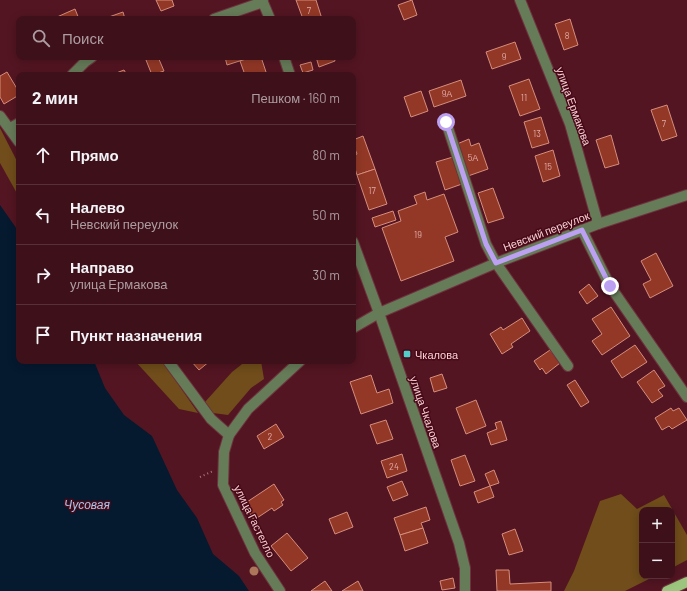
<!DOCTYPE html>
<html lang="ru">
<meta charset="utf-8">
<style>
body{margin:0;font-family:Barlow,sans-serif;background:#451923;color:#f1f3f6}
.controls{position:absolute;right:12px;bottom:12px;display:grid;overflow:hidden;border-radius:8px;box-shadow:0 2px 10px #0003}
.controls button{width:36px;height:36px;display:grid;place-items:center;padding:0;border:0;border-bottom:1px solid #573039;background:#3e101a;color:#f1f3f6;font:20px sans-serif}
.stop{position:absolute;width:12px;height:12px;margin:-9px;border:3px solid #bca0f2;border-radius:50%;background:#fff}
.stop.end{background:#bca0f2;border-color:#fff;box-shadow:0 1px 4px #0008}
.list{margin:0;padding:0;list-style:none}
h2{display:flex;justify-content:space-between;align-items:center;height:52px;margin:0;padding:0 16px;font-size:17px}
h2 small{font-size:13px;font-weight:400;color:#ad9da2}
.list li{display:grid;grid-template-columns:26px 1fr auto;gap:12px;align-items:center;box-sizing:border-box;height:60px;padding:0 16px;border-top:1px solid #573039}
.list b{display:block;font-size:15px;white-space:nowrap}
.list p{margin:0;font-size:13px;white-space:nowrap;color:#ad9da2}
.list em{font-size:13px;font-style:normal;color:#ad9da2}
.icon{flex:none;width:22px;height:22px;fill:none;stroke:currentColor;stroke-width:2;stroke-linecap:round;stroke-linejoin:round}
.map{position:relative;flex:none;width:687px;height:591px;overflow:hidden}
.search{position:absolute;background:#3e101a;box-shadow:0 2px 10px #0003;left:16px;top:16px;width:340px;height:44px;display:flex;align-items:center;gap:10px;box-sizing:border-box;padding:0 14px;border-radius:8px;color:#ad9da2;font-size:15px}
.panel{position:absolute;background:#3e101a;box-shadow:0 2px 10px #0003;left:16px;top:72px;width:340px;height:292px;border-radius:8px}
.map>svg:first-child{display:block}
.green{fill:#704d1a}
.water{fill:#05192f}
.building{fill:#933826;stroke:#d58d7d}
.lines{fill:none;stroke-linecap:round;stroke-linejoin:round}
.minor-casing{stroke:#6e333e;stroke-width:12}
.major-casing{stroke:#6e333e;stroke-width:12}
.path{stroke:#a9767e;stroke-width:2;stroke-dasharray:1 3;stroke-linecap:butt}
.minor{stroke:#667b58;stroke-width:10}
.major{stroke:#9cc67d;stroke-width:10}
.tree{fill:#ac765b}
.route{stroke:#bca0f2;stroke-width:5}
.poi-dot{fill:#53cdca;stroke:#470918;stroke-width:1.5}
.labels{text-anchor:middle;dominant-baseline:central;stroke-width:3;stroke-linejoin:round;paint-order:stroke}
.number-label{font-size:9px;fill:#e0aaa8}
.street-label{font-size:11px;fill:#f9d0d3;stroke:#470918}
.poi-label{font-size:11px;fill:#f9d0d3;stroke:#470918;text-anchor:start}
.water-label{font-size:12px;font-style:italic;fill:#a6c6ec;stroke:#470918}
</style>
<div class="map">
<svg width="687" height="591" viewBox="0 0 687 591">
<rect width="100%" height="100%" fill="#531522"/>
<g class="green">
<polygon points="0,128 19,165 19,197 0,163"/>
<polygon points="135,361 162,361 198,413 179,409"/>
<polygon points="246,361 261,361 264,379 251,388 228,415 213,413 205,402 232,372"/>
<polygon points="621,494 637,509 664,495 687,535 687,560 672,568 672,510 642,510 642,576 655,576 625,591 564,591 574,571 600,501"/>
</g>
<polygon class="water" points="0,205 19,232 19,361 94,361 105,388 124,415 152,436 177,490 197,518 213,554 239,576 249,591 0,591"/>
<g class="building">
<polygon points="156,0 172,0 174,6 161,11"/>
<polygon points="296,0 316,0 322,19 303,19"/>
<polygon points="412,0 417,15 404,20 398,5"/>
<polygon points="75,9 79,19 57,19 57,17"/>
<polygon points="123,12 125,19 106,19 106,18"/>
<polygon points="570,19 578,45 564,50 555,24"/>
<polygon points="515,42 521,59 492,69 486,52"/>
<polygon points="154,57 158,57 164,71 152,75 146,60"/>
<polygon points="225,57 252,57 227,65"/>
<polygon points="252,57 261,57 267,75 245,75 240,61"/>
<polygon points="316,57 334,57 335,61 319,67"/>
<polygon points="311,62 313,70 303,73 300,65"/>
<polygon points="124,70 127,75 111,75"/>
<polygon points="7,72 19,92 19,95 4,104 0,97 0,76"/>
<polygon points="529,79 540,109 520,116 509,86"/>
<polygon points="461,80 466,96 434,107 429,91"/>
<polygon points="421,91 428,111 411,117 404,97"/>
<polygon points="667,105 677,136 662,141 651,110"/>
<polygon points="541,117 549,143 532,148 524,122"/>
<polygon points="611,135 619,164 605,168 596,140"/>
<polygon points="363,136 375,169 357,175 353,162 353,156 357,154 353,144 353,140"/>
<polygon points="469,139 471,146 479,143 488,169 468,176 457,144"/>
<polygon points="553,150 560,176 543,182 535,156"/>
<polygon points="453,157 462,184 445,190 436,162"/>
<polygon points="375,169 387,204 369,210 357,175"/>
<polygon points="493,188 504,218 488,223 478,193"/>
<polygon points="425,192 427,200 444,194 458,232 445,237 454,261 401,281 382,228 401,221 398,211 417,204 414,196"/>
<polygon points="393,211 396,220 375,227 372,218"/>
<polygon points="656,253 673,286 650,298 643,284 651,280 641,261"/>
<polygon points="589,284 598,296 587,304 579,292"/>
<polygon points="611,307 630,336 602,355 592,341 602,334 592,319"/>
<polygon points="522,318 530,331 511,344 513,347 502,354 490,334 501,327 503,330"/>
<polygon points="635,345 647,362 622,378 611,361"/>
<polygon points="550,350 560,363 546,374 542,368 540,370 534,361"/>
<polygon points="191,361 210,361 199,370"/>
<polygon points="654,370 665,386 658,390 663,396 652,403 637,382"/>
<polygon points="442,374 447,388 434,392 430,378"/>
<polygon points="371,375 377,393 389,389 393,403 361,414 350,382"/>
<polygon points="575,380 589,402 581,407 567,385"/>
<polygon points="476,400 486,426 466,434 456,408"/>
<polygon points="671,408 673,411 679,408 687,420 672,429 669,426 662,430 655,418"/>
<polygon points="386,420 393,439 377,444 370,425"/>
<polygon points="501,421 507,440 491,445 487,433 497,429 495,423"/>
<polygon points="276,424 284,437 264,449 257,436"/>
<polygon points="402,454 407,471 387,478 381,461"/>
<polygon points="465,455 475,481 460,486 451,460"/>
<polygon points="494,470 499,483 490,486 485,474"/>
<polygon points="402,481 408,495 393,501 387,487"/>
<polygon points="274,484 284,500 281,502 283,505 274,511 272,508 254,520 244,504"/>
<polygon points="490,486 494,497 478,503 474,492"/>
<polygon points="426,507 430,520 421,523 423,528 400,535 394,518"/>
<polygon points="347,512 353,527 335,534 329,519"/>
<polygon points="423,528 428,543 405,551 400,535"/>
<polygon points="515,529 523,551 509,555 502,534"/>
<polygon points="287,533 308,558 291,571 271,546"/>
<polygon points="496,570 509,570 510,584 551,582 551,591 497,591"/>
<polygon points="453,578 455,588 442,590 440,581"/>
<polygon points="325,581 332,591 311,591"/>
<polygon points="358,581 363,591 342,591"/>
</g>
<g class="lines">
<g class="minor-casing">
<g id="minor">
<polyline points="262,0 270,19"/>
<polyline points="520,0 570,124 598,224"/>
<polyline points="214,19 263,2"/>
<polyline points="284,57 290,75"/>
<polyline points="72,75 85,62 92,57"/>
<polyline points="0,116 19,142"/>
<polyline points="446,122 486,244 496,263 568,366"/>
<polyline points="10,128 19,123"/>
<polyline points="582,230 610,286 687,397"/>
<polyline points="353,242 379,313 459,543 465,568 465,591"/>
<polyline points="353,328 379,313 496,263 598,224 687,195"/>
<polyline points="168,361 211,419 229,435 224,452 223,485 255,553 280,591"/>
<polyline points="229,435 248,409 300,361"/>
</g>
</g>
<g class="major-casing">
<polyline id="major" points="667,591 687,582"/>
</g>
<polyline class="path" points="200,477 213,471"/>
<use href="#minor" class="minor"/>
<use href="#major" class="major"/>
</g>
<circle class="tree" cx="254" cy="571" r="4.5"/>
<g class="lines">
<polyline class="route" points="446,122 486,244 496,263 582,230 610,286"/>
</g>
<rect class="poi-dot" x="403" y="350" width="8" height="8" rx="2"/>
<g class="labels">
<g class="number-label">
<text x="309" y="10">7</text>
<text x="567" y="35">8</text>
<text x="504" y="56">9</text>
<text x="447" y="93">9А</text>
<text x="524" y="97">11</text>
<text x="664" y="123">7</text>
<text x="537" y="133">13</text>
<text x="473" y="157">5А</text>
<text x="548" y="166">15</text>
<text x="372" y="190">17</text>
<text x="418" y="234">19</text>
<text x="270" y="436">2</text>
<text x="394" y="466">24</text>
</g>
<g class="street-label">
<text transform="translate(574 106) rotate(70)">улица Ермакова</text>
<text transform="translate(546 231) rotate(-21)">Невский переулок</text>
<text transform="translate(426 412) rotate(71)">улица Чкалова</text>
<text transform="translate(255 521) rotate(64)">улица Гастелло</text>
</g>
<g class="poi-label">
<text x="415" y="354">Чкалова</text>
</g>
<g class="water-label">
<text x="87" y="504">Чусовая</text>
</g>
</g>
</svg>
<div class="controls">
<button>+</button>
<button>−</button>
</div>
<div class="stop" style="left:446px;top:122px"></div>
<div class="stop end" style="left:610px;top:286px"></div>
<div class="search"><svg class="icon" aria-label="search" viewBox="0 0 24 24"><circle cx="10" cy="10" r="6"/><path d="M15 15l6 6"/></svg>Поиск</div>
<section class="panel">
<h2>2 мин<small>Пешком · 160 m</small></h2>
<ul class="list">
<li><svg class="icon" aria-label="ahead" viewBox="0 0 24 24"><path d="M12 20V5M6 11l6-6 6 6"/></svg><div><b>Прямо</b></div><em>80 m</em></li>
<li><svg class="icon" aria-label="left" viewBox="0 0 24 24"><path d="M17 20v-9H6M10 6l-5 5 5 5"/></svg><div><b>Налево</b><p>Невский переулок</p></div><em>50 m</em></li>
<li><svg class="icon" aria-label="right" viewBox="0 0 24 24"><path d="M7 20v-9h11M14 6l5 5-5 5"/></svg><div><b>Направо</b><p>улица Ермакова</p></div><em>30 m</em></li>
<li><svg class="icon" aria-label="arrive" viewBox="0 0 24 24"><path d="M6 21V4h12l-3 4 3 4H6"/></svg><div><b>Пункт назначения</b></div></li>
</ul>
</section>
</div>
